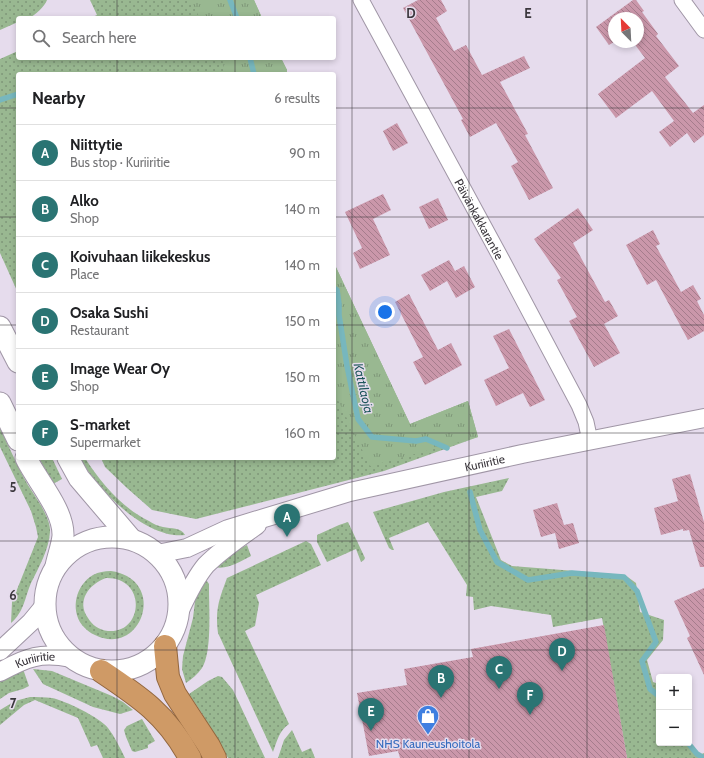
<!DOCTYPE html>
<meta charset="utf-8">
<style>
body{margin:0;font-family:Cabin,sans-serif;background:#f2f2f2;color:#202124}
.controls{position:absolute;right:12px;bottom:12px;display:grid;overflow:hidden;border-radius:4px;box-shadow:0 2px 6px #0003}
.controls button{width:36px;height:36px;display:grid;place-items:center;padding:0;border:0;border-bottom:1px solid #e0e0e0;background:#fff;color:#202124;font:20px sans-serif}
.compass{position:absolute;left:608px;top:12px;width:36px;height:36px;border-radius:50%;background:#fff;box-shadow:0 2px 6px #0003;rotate:336deg}
.you{position:absolute;left:385px;top:312px;width:14px;height:14px;margin:-10px;border:3px solid #fff;border-radius:50%;background:#1a73e8;box-shadow:0 0 0 6px #1a73e833}
.badge{display:grid;place-items:center;width:26px;height:26px;border-radius:50%;background:#2a7473;color:#fff;font-size:13px;font-weight:700}
.pin{position:absolute;translate:-50% -33px;filter:drop-shadow(0 1px 2px #0008)}
.pin::after{content:'';position:absolute;top:21px;width:14px;height:12px;background:inherit;clip-path:polygon(0 0,100% 0,50% 100%)}
.list{margin:0;padding:0;list-style:none}
h2{display:flex;justify-content:space-between;align-items:center;height:52px;margin:0;padding:0 16px;font-size:17px}
h2 small{font-size:13px;font-weight:400;color:#757577}
.list li{display:grid;grid-template-columns:26px 1fr auto;gap:12px;align-items:center;box-sizing:border-box;height:56px;padding:0 16px;border-top:1px solid #e0e0e0}
.list b{display:block;font-size:15px;white-space:nowrap}
.list p{margin:0;font-size:13px;white-space:nowrap;color:#757577}
.list em{font-size:13px;font-style:normal;color:#757577}
.icon{flex:none;width:22px;height:22px;fill:none;stroke:currentColor;stroke-width:2;stroke-linecap:round;stroke-linejoin:round}
.map{position:relative;flex:none;width:704px;height:758px;overflow:hidden}
.search{position:absolute;background:#fff;box-shadow:0 2px 6px #0003;left:16px;top:16px;width:320px;height:44px;display:flex;align-items:center;gap:10px;box-sizing:border-box;padding:0 14px;border-radius:4px;color:#757577;font-size:15px}
.panel{position:absolute;background:#fff;box-shadow:0 2px 6px #0003;left:16px;top:72px;width:320px;height:388px;border-radius:4px}
.map>svg:first-child{display:block}
.grass{fill:url(#grass-dots);fill-rule:evenodd}
.park{fill:url(#park-tufts)}
.lines{fill:none;stroke-linecap:round;stroke-linejoin:round}
.stream{stroke:#77b7be;stroke-width:5.5}
.building{fill:url(#building-back-hatch)}
.minor-casing{stroke:#a096a6;stroke-width:17}
.tertiary-casing{stroke:#a096a6;stroke-width:20}
.secondary-casing{stroke:#a096a6;stroke-width:23}
.trunk-casing{stroke:#93673f;stroke-width:24}
.minor{stroke:#fff;stroke-width:15}
.tertiary{stroke:#fff;stroke-width:18}
.secondary{stroke:#fff;stroke-width:21}
.trunk{stroke:#cf9a66;stroke-width:22}
.grid{fill:none;stroke:#3b373d;stroke-width:1;stroke-opacity:0.55}
.labels{text-anchor:middle;dominant-baseline:central;stroke-width:3;stroke-linejoin:round;paint-order:stroke}
.street-label{font-size:12px;fill:#3b373d;stroke:#e6dced}
.shop-label{font-size:12px;fill:#366cbe;stroke:#e6dced}
.water-label{font-size:13px;font-style:italic;fill:#1f565c;stroke:#e6dced}
.grid-label{font-size:13px;text-anchor:middle;font-weight:bold;fill:#3b373d;stroke:#e6dced;stroke-width:3;stroke-linejoin:round;paint-order:stroke}
</style>
<div class="map">
<svg width="704" height="758" viewBox="0 0 704 758">
<defs>
<pattern id="grass-dots" width="8" height="8" patternUnits="userSpaceOnUse"><rect width="8" height="8" fill="#99b891"/><path d="M2 2h.1M6 6h.1" fill="none" stroke="#7e9678" stroke-width="1.8" stroke-linecap="round"/></pattern>
<pattern id="park-tufts" width="24" height="20" patternUnits="userSpaceOnUse"><rect width="24" height="20" fill="#99b891"/><path d="M3 7l-1-3M5 7V3M7 7l1-3M15 17l-1-3M17 17v-4M19 17l1-3" fill="none" stroke="#7e9678"/></pattern>
<pattern id="building-back-hatch" width="6" height="6" patternUnits="userSpaceOnUse"><rect width="6" height="6" fill="#ca97aa"/><path d="M-1 5l2 2M0 0l6 6M5-1l2 2" fill="none" stroke="#a57c8c"/></pattern>
</defs>
<rect width="100%" height="100%" fill="#e6dced"/>
<g class="grass">
<path d="M0,0H47C45,6 35,16 28,18C25,19 21,18 18,18V22L0,30Z"/>
<polygon points="90,0 254,0 262,18 90,18 97,15"/>
<polygon points="18,51 18,58 281,58 287,70 287,74 18,74 18,293 0,253 0,59"/>
<polygon points="334,263 410,424 468,401 478,437 384,471 196,519 152,510 127,488 105,467 101,458 334,458"/>
<path d="M0,428C8,444 15,461 24,478C31,492 51,515 50,532C49,549 39,567 31,583C25,597 24,612 11,623L12,602L38,537L36,527L31,511L0,447Z"/>
<polygon points="39,458 52,458 62,479 53,484"/>
<path d="M80,458H85C101,483 122,508 149,521C153,524 158,526 163,527C171,529 181,527 185,535C147,540 96,489 80,458Z"/>
<polygon points="509,478 502,491 476,497 501,560 512,566 625,575 636,583 640,612 664,620 663,640 647,660 653,682 659,684 659,743 688,743 697,756 704,753 704,758 627,758 602,618 553,627 551,615 491,606 474,610 473,597 466,596 467,585 428,522 389,538 394,550 392,550 389,548 373,512 444,492"/>
<polygon points="348,522 365,558 364,560 361,562 356,549 327,562 317,542 317,535 339,525"/>
<path d="M306,541L311,544L321,565L256,595L259,603L255,626L245,631L289,724C279,731 277,741 273,752L218,633C215,609 219,600 227,578Z"/>
<path d="M247,545L251,556C239,562 227,570 215,567L233,552Z"/>
<path d="M111,571C165,579 145,649 103,638C95,636 88,632 82,625C70,609 76,585 93,575C99,572 104,571 111,571ZM106,578C147,577 144,634 108,631C99,630 92,625 88,618C76,601 89,584 106,578Z"/>
<path d="M207,581L209,584V590C209,610 212,652 202,668C198,674 192,679 186,683L182,669L183,656L193,618L196,593L204,582Z"/>
<polygon points="23,669 29,686 23,689 9,693 0,699 0,681"/>
<polygon points="33,669 52,671 112,696 123,702 133,710 120,714 93,707 43,684"/>
<polygon points="218,676 222,677 233,690 265,758 228,758 201,712 189,694 208,681"/>
<path d="M30,697C37,697 45,697 52,698C64,700 101,718 108,728C115,737 120,748 125,758H103L97,745L91,747L78,718L35,700L24,705L0,725V710L15,701Z"/>
<polygon points="142,719 155,741 148,745 148,748 135,752 132,751 126,737 124,730 127,726"/>
<polygon points="292,730 302,752 311,748 315,758 278,758 284,740"/>
</g>
<g class="park">
<polygon points="190,0 254,0 262,18 200,18"/>
<polygon points="222,58 281,58 287,70 287,74 225,74"/>
<polygon points="334,263 410,424 468,401 478,437 370,466 334,392"/>
</g>
<g class="lines">
<g class="stream">
<polyline points="230,0 237,18"/>
<polyline points="250,58 254,74"/>
<polyline points="0,100 18,94"/>
<polyline points="334,288 337,290 339,304 339,315 347,366 358,419 372,437 416,441 426,439 447,448"/>
<polyline points="470,492 480,530 497,562 528,580 572,573 624,577 637,591 656,642 642,661 650,689 659,696"/>
<polyline points="688,743 697,754 704,758"/>
</g>
</g>
<g class="building">
<polygon points="418,0 441,0 447,11 436,18 454,51 466,45 482,75 524,56 530,68 500,82 528,134 525,135 553,188 529,200 511,166 518,162 496,123 470,137 461,120 463,119 403,8"/>
<polygon points="633,0 636,0 644,11 642,12 658,34 656,36 679,66 665,77 693,113 704,105 704,135 694,143 687,133 670,147 659,132 674,121 652,91 616,118 598,94 645,58 633,42 638,42 638,18 614,18 614,42 609,45 596,27"/>
<polygon points="397,123 408,143 393,151 383,131"/>
<polygon points="383,194 391,210 373,219 390,255 360,269 353,253 362,248 345,212"/>
<polygon points="438,198 448,220 429,229 419,207"/>
<polygon points="578,208 593,230 573,243 605,302 609,300 618,316 604,324 620,353 594,367 569,321 577,317 557,280 561,278 534,239"/>
<polygon points="653,230 660,244 656,246 681,292 693,285 701,299 697,301 704,315 704,331 688,340 656,280 647,285 626,245"/>
<polygon points="449,260 455,271 464,266 475,287 456,298 447,281 430,291 421,275"/>
<polygon points="409,294 438,350 451,343 462,365 425,385 413,362 423,357 395,302"/>
<polygon points="509,329 545,400 530,407 523,393 496,406 484,380 509,368 493,336"/>
<polygon points="690,474 704,522 704,567 700,567 689,530 683,531 683,529 661,535 654,508 678,501 672,479"/>
<polygon points="557,503 564,525 573,523 579,543 559,549 555,533 541,537 533,510"/>
<polygon points="704,588 704,675 687,638 690,636 674,601"/>
<polygon points="604,625 627,758 400,758 398,751 369,756 357,693 407,685 404,669 473,657 471,649"/>
</g>
<g class="lines">
<g class="minor-casing">
<g id="minor">
<path id="s1" d="M361,0L501,258L579,405L586,422L590,441"/>
<polyline points="682,0 704,30"/>
</g>
</g>
<g class="tertiary-casing">
<g id="tertiary">
<path id="s2" d="M157,554L187,548L228,529L350,492L522,454L704,418"/>
<path d="M180,610C187,595 195,578 206,565C221,550 240,537 257,525"/>
<polyline points="0,651 31,622 45,605"/>
<path id="s3" d="M0,672C27,657 41,652 71,658"/>
</g>
</g>
<g class="secondary-casing">
<g id="secondary">
<polyline points="0,327 18,362"/>
<polyline points="0,403 18,440"/>
<path d="M26,458C37,481 64,510 63,536C62,546 58,556 56,566"/>
<polyline points="68,458 79,478 131,539"/>
<circle cx="112" cy="604" r="67"/>
</g>
</g>
<g class="trunk-casing">
<g id="trunk">
<polyline points="165,646 168,677 175,694 209,746 215,758"/>
<path d="M101,671C140,697 167,715 190,758"/>
</g>
</g>
<use href="#minor" class="minor"/>
<use href="#tertiary" class="tertiary"/>
<use href="#secondary" class="secondary"/>
<use href="#trunk" class="trunk"/>
</g>
<path class="grid" d="M117,0V18M235,0V18M352,0V758M469,0V758M587,0V758M117,58V74M235,58V74M0,108H18M334,108H704M0,217H18M334,217H704M0,325H18M334,325H704M0,433H18M334,433H704M117,458V758M235,458V758M0,541H704M0,650H704"/>
<defs>
<g id="shop-pin" transform="scale(1.15)"><path d="M0 17L-7.5 6A9.5 9.5 0 1 1 7.5 6Z" fill="#3f7fe0" stroke="#e6dced"/><path d="M-5-2.5h2.3a2.7 3.5 0 0 1 5.4 0H5L5.5 6h-11ZM-1.5-2.5h3a1.5 2.3 0 0 0-3 0Z" fill="#fff"/></g>
</defs>
<g fill-rule="evenodd">
<use href="#shop-pin" x="428" y="716"/>
</g>
<g class="labels">
<g class="street-label">
<text stroke="none"><textPath href="#s1" startOffset="249">Päivänkakkarantie</textPath></text>
<text stroke="none"><textPath href="#s2" startOffset="341">Kuriiritie</textPath></text>
<text stroke="none"><textPath href="#s3" startOffset="38">Kuriiritie</textPath></text>
</g>
<g class="shop-label">
<text x="428" y="743">NHS Kauneushoitola</text>
</g>
<g class="water-label">
<text transform="translate(364 388) rotate(77)">Kattilaoja</text>
</g>
</g>
<g class="grid-label">
<text x="411" y="18">D</text>
<text x="528" y="18">E</text>
<text x="13" y="492">5</text>
<text x="13" y="600">6</text>
<text x="13" y="708">7</text>
</g>
</svg>
<div class="controls">
<button>+</button>
<button>−</button>
</div>
<svg class="compass" viewBox="-18 -18 36 36"><path d="M0-13l5 13h-10z" fill="#e53935"/><path d="M0 13l5-13h-10z" fill="#757577"/></svg>
<div class="you"></div>
<div class="pin badge" style="left:287px;top:537px">A</div>
<div class="pin badge" style="left:441px;top:698px">B</div>
<div class="pin badge" style="left:499px;top:689px">C</div>
<div class="pin badge" style="left:562px;top:671px">D</div>
<div class="pin badge" style="left:371px;top:731px">E</div>
<div class="pin badge" style="left:530px;top:715px">F</div>
<div class="search"><svg class="icon" aria-label="search" viewBox="0 0 24 24"><circle cx="10" cy="10" r="6"/><path d="M15 15l6 6"/></svg>Search here</div>
<section class="panel">
<h2>Nearby<small>6 results</small></h2>
<ul class="list">
<li><span class="badge">A</span><div><b>Niittytie</b><p>Bus stop · Kuriiritie</p></div><em>90 m</em></li>
<li><span class="badge">B</span><div><b>Alko</b><p>Shop</p></div><em>140 m</em></li>
<li><span class="badge">C</span><div><b>Koivuhaan liikekeskus</b><p>Place</p></div><em>140 m</em></li>
<li><span class="badge">D</span><div><b>Osaka Sushi</b><p>Restaurant</p></div><em>150 m</em></li>
<li><span class="badge">E</span><div><b>Image Wear Oy</b><p>Shop</p></div><em>150 m</em></li>
<li><span class="badge">F</span><div><b>S-market</b><p>Supermarket</p></div><em>160 m</em></li>
</ul>
</section>
</div>
